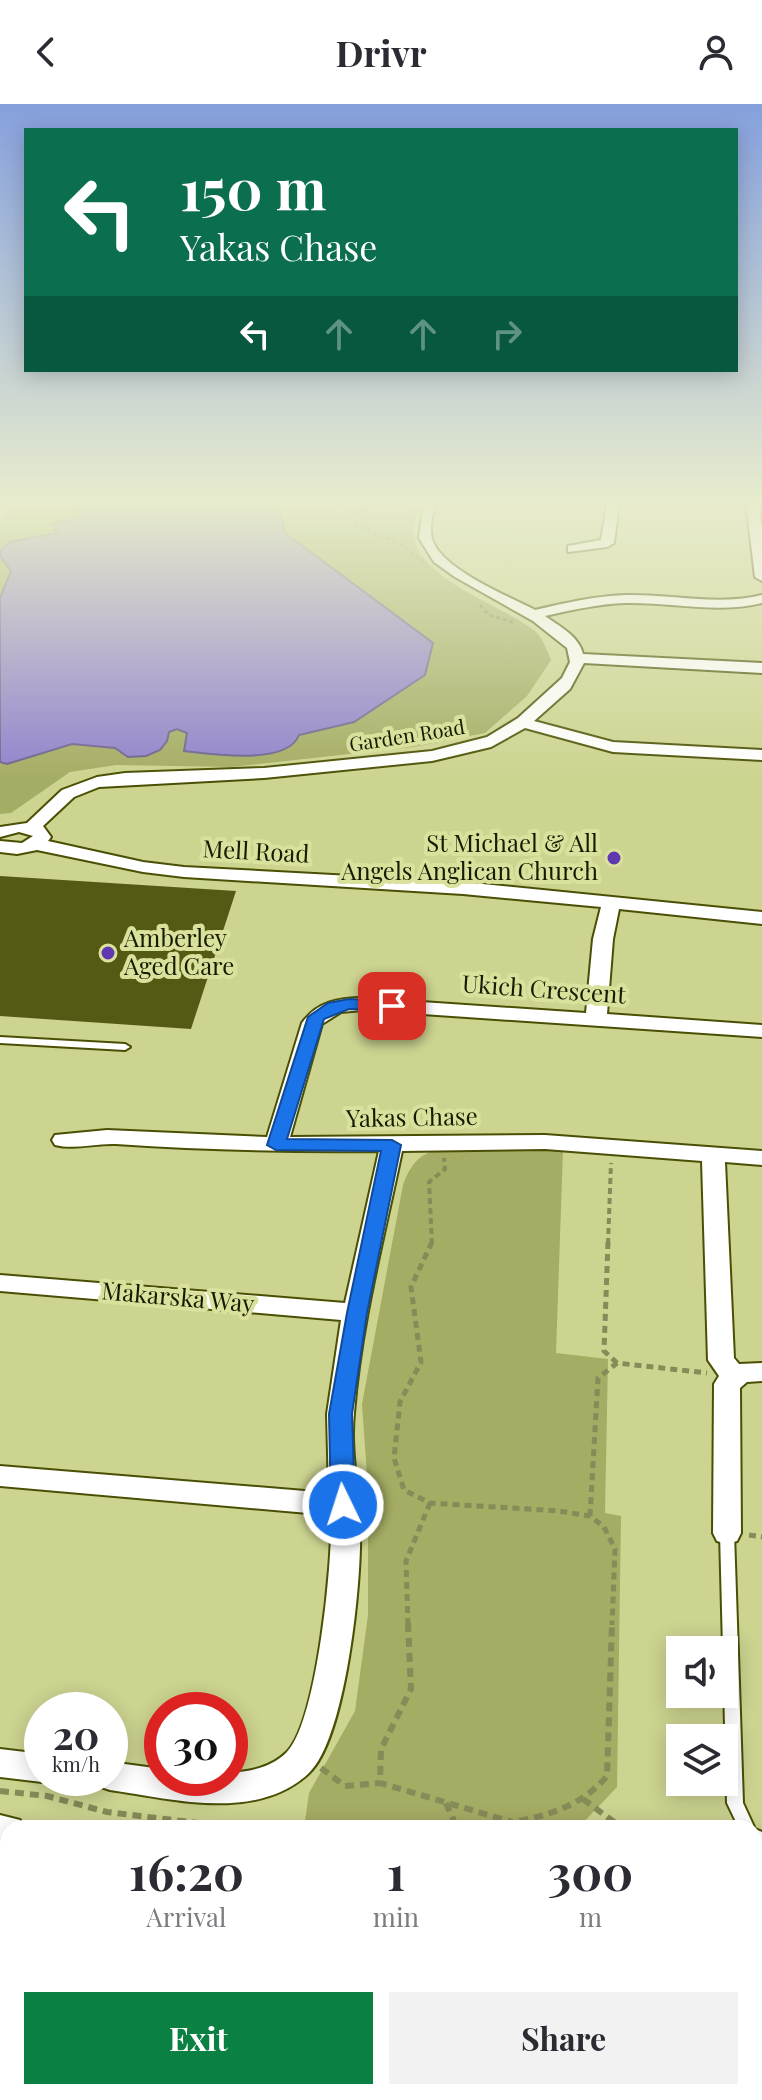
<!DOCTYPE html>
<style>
:root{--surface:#fff;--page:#f2f2f3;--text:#2b2b33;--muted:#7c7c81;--accent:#0b8043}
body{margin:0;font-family:"Playfair Display",serif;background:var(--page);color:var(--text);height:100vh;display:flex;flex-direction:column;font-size:30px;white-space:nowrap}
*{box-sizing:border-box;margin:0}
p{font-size:26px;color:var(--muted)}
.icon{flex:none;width:44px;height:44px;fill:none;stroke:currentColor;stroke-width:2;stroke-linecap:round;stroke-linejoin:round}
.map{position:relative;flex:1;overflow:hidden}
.drawer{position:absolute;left:0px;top:1716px;width:762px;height:280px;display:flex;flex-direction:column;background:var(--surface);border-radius:24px 24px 0 0;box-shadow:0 4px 20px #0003}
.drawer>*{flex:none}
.guide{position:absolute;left:24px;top:24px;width:714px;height:244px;border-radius:0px;box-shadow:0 4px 20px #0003;background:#0b6e4f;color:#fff;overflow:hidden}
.controls{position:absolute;left:666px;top:1532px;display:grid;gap:16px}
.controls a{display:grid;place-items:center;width:72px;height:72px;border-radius:0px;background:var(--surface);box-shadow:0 4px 20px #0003;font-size:40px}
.speed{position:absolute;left:24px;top:1588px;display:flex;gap:16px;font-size:40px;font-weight:700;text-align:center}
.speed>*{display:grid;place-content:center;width:104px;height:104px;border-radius:50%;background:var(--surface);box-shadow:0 4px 20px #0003;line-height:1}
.speed small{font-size:20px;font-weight:400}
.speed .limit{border:12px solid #d22;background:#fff;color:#111}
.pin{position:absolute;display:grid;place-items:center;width:68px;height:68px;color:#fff;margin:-34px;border-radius:16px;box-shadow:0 4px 12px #0006}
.me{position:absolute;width:88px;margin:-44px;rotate:356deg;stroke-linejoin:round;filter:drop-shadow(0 0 6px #0008)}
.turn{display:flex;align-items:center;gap:28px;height:168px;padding:0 24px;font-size:36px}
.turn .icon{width:104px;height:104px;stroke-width:2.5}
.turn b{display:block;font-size:56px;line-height:68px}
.lanes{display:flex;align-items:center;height:76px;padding:0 24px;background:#0003;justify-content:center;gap:40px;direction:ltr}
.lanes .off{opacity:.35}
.eta{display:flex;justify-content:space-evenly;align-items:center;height:136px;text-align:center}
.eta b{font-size:48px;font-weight:700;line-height:56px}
.cta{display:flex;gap:16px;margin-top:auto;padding:16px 24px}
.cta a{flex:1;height:92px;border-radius:0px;background:var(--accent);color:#fff;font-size:32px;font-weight:700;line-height:92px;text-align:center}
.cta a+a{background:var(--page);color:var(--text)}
header{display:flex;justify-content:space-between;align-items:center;height:104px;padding:0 24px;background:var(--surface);font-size:36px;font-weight:700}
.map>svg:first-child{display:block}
.green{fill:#a5ac63}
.water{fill:#9281cd;stroke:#6d6290;stroke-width:2}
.building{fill:#545913}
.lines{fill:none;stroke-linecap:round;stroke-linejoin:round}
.service-casing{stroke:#4a4f03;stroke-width:4}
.minor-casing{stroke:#4a4f03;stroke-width:4}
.path-far3{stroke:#868b58;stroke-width:3;stroke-dasharray:4 3;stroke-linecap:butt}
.path-far2{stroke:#868b58;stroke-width:4;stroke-dasharray:6 4;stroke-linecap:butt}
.path-far1{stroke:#868b58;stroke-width:5;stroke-dasharray:7 5;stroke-linecap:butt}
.path{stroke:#868b58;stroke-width:6;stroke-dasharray:9 6;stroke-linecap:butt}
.service{fill:#fff;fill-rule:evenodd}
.minor{fill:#fff;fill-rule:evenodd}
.route{fill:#1a73e8;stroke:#114b97;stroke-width:2}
.poi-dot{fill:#6038b0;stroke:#dae19c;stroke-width:3}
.labels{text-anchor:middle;stroke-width:8;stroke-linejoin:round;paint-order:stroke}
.far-street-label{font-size:20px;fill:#181a01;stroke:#dae19c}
.poi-label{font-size:24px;fill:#181a01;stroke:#dae19c;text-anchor:end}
.street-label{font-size:24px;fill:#181a01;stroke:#dae19c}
</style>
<header><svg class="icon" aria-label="back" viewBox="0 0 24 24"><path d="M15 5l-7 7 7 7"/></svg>Drivr<svg class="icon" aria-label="person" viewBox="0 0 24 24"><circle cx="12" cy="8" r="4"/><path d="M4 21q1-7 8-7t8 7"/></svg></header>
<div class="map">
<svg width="762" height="1996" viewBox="0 0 762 1996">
<rect width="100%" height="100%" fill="#cdd490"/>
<path class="green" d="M 18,397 L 423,398 C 420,406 413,419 413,427 C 416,477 503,500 536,528 C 543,534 547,547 551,556 L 527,592 L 485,629 L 413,643 L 232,663 L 116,661 L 70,668 L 11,709 L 0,710 L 0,415 Z
M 494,1044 L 563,1046 L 556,1249 L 608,1255 L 605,1409 L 621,1412 L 617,1683 L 578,1724 L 304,1724 L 309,1689 L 355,1607 L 368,1511 L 368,1385 L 362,1300 L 403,1081 C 419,1034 451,1046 494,1044 Z
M 255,1988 L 542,1988 L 543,1996 L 254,1996 Z"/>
<path class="water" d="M 80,397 L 278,397 L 285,429 L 433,539 L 425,571 L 354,618 L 299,631 C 287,662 212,650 184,647 L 187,629 L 177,625 L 169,628 L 167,637 L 160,646 L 146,652 L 128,653 L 115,644 L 72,640 L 7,660 L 0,658 L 0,494 L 11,467 L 0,452 L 0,447 L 10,438 L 57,429 L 52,420 L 82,412 L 76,399 Z"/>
<path class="building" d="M 0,772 L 236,787 L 191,925 L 0,912 Z"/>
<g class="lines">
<defs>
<path id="service" d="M 0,933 L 125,940 L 130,943 L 125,946 L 0,939 Z
M 727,1423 L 732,1425 L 734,1429 L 743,1699 L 755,1725 L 762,1728 L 762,1747 L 754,1743 L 754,1724 L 739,1724 L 727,1699 L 720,1429 L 722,1425 Z
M 754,1978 L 762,1979 L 762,1996 L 753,1996 L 747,1994 L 745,1988 L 754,1988 Z
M 723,1988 L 741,1988 L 742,1996 L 724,1996 Z"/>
<path id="minor" d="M 0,397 L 9,397 L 0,404 Z
M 424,397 L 436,397 C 433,409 429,423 432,435 C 441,465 508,492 535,506 C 565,499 595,492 626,491 C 671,490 718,502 762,491 L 762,499 C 718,510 671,498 625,499 C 598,500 572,506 545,512 C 559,522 579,532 583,550 L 762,559 L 762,569 L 584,559 L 570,585 L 534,617 L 613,638 L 762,646 L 762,656 L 613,648 L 525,624 L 491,643 L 432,657 L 264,674 L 99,683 L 74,693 L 43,722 L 51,733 L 48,737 L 143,758 L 184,763 L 463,778 L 762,808 L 762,820 L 619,805 L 613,835 L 607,910 L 762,921 L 762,933 L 363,906 L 341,908 L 322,920 L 290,1033 L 545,1031 L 762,1047 L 762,1061 L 725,1058 L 734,1254 L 739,1260 L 762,1259 L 762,1277 L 747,1278 L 740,1284 L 741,1429 L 737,1437 L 727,1440 L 717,1437 L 713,1429 L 714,1280 L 719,1272 L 708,1256 L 702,1057 L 545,1045 L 402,1047 C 384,1134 361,1220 354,1309 C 350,1347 359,1385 360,1424 C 362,1476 346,1634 309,1669 C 257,1718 172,1695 110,1686 L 98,1682 L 95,1674 L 110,1674 L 110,1658 L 162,1665 L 162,1674 L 230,1674 L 230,1669 C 251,1667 270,1664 286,1649 C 317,1620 333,1456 331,1411 L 0,1382 L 0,1362 L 329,1389 L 327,1310 L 341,1216 L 0,1187 L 0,1171 L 345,1199 L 379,1047 C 291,1048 204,1046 116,1040 C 96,1039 74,1046 55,1041 L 52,1036 L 55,1031 L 107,1026 L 267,1033 L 302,919 C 317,898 338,894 363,894 L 586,909 L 593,835 L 601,803 L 463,790 L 184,773 L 143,768 L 37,746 L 17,750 L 0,748 L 0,737 L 22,739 L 33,732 L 19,728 L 0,733 L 0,723 L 27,719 L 62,686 L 97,673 L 125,669 L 264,664 L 432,647 L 487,633 L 518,614 L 562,574 L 570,558 L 567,544 L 533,517 L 455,473 L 434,458 L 419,434 Z
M 600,397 L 617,397 L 619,400 L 614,439 L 607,443 L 568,448 L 568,442 L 601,436 L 607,402 Z
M 746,397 L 758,397 L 762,424 L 762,477 L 755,473 Z
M 0,1645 L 42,1650 L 42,1674 L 54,1674 L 42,1678 L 0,1673 Z
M 0,1711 L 20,1716 L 23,1724 L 8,1724 L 8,1742 L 0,1741 Z
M 36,1988 L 74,1988 L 72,1996 L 34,1996 Z"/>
</defs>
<use href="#service" class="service-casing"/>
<use href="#minor" class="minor-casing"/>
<path class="path-far3" d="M 337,397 L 357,421 L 402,441 L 423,458
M 346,412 L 377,402 L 415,399
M 480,501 L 489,511 L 513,518"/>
<path class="path-far2" d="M 432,1140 L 429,1078 L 445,1065 L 444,1054
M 608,1140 L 611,1059"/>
<path class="path-far1" d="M 432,1138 L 411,1183 L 421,1258 L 400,1298 L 394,1354 L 404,1386 L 430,1399 L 559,1407 L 590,1412 L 604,1423 L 615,1445 L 612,1521
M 608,1138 L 604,1247 L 617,1259
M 590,1412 L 598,1274 L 617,1259 L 707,1269
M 749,1431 L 762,1433
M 408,1521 L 406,1457 L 430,1399"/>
<path class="path" d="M 408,1519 L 411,1585 L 381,1645 L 380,1679 L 512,1718
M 321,1664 L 345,1682 L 380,1679
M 0,1687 L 47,1692 L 107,1708 L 239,1724
M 583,1695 L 622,1724
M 446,1699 L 457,1724
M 164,1724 L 189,1719
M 475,1724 C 523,1717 575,1711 607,1672 L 612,1519
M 754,1784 L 762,1785
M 535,1988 L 536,1996"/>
<use href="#service" class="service"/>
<use href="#minor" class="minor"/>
</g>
<linearGradient id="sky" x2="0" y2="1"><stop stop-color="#85a0dd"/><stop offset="0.59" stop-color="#e8eccd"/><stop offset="1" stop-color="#e8eccd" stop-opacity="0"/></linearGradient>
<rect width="762" height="677" fill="url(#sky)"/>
<path class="route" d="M 349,895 L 392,897 L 400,902 L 392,907 L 349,905 L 324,915 L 287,1035 L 392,1036 L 401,1041 L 367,1209 L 352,1310 L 355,1401 L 352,1408 L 343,1410 L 335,1408 L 331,1401 L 329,1310 L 347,1209 L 381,1047 L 276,1046 L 267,1041 L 308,913 L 328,899 Z"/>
<g class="poi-dot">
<circle cx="614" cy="754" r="8"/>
<circle cx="108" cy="849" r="8"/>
</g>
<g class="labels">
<g class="far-street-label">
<text transform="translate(407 632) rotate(-9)" y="7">Garden Road</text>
</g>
<g class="poi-label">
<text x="598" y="748">St Michael &amp; All<tspan x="598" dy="28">Angels Anglican Church</tspan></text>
<text x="124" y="843" text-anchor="start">Amberley<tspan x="124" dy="28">Aged Care</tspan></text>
</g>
<g class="street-label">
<text transform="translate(256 748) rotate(3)" y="8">Mell Road</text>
<text transform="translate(544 886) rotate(4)" y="8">Ukich Crescent</text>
<text transform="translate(412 1014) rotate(-1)" y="8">Yakas Chase</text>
<text transform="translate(178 1194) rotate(5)" y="8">Makarska Way</text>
</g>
</g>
</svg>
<div class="controls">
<a><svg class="icon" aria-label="sound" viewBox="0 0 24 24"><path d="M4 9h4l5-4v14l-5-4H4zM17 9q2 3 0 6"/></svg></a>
<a><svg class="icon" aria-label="layers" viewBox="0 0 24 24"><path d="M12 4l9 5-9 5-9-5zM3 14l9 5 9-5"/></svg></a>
</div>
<div class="speed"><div>20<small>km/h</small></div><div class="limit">30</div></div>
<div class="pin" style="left:392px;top:902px;background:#d93025"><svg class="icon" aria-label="arrive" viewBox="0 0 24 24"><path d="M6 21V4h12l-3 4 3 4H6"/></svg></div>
<svg class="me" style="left:343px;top:1401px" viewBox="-20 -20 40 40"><circle r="17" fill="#1a73e8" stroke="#fff" stroke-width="3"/><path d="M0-11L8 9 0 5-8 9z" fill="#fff"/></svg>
<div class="guide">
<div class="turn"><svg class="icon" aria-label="left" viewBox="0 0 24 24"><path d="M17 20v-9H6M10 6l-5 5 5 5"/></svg><div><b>150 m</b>Yakas Chase</div></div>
<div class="lanes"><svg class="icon" aria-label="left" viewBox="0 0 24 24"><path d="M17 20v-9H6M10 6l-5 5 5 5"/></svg><svg class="icon off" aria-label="ahead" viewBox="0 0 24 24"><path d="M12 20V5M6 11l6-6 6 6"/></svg><svg class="icon off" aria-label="ahead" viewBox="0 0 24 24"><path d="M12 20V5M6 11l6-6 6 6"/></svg><svg class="icon off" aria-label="right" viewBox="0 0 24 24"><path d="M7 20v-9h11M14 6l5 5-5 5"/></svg></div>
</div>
<section class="drawer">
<div class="eta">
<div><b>16:20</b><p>Arrival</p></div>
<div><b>1</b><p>min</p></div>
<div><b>300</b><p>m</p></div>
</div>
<div class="cta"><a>Exit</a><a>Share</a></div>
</section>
</div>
